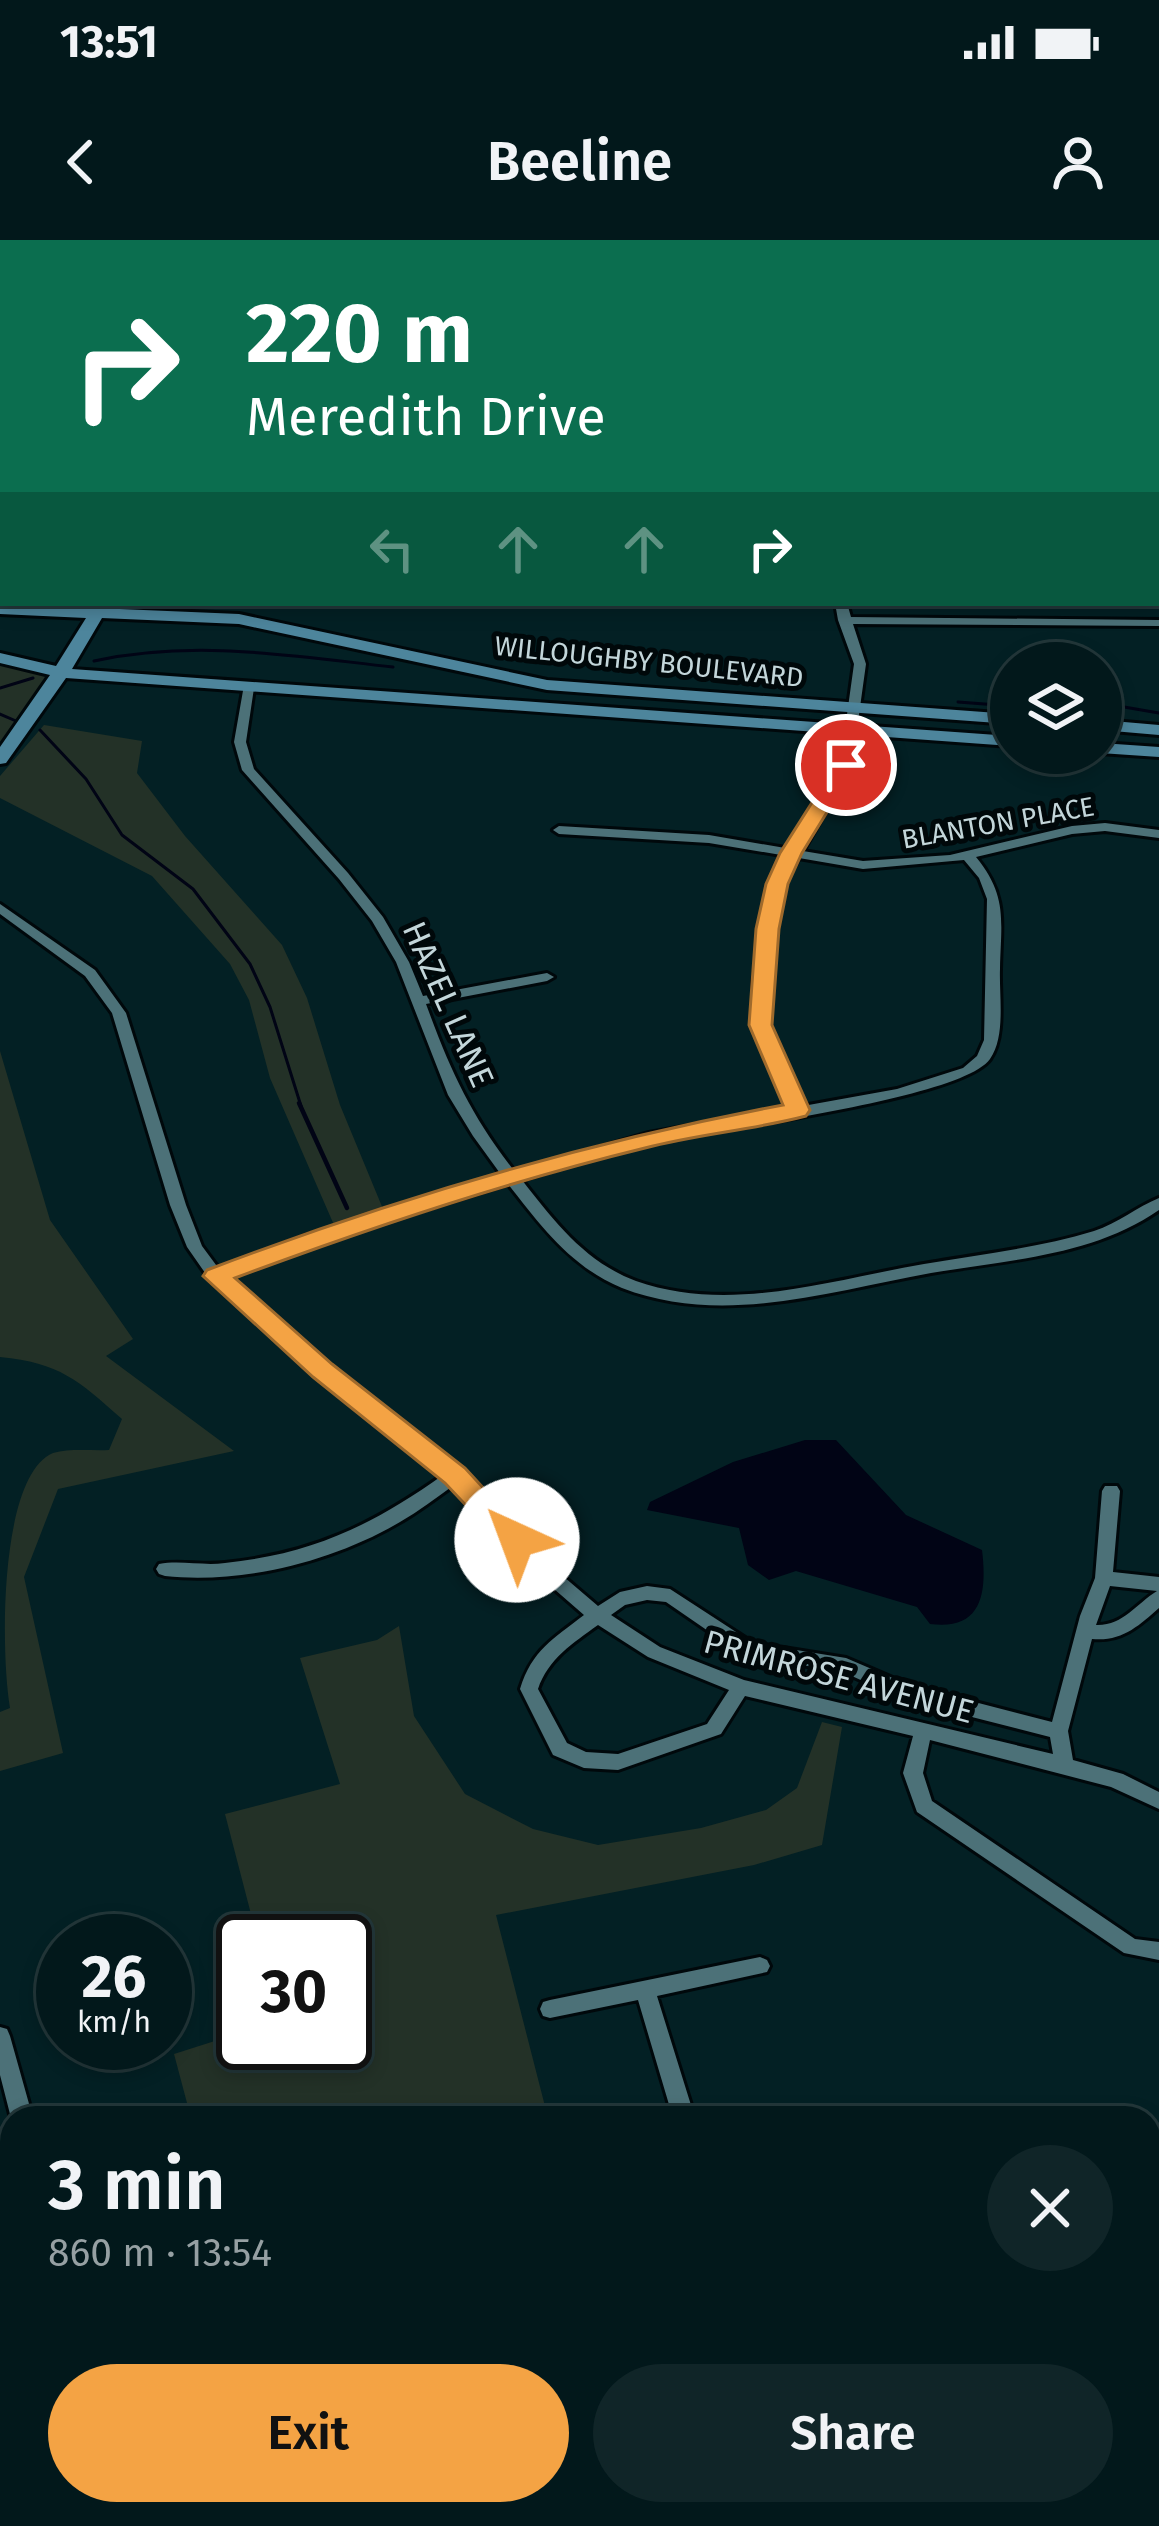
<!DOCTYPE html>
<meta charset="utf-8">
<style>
:root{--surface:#02181b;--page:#102528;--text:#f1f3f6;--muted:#96a0a3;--line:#23373a;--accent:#f4a344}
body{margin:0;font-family:"Fira Sans",sans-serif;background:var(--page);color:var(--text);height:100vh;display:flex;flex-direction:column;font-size:45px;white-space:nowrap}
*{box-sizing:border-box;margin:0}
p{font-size:39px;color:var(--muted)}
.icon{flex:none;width:66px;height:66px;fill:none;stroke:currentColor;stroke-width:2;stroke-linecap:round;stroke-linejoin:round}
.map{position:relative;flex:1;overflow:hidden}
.details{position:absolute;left:0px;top:1866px;width:1161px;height:420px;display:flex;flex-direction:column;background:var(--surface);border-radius:36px 36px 0 0;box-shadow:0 6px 18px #0003,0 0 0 3px var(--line)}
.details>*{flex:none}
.top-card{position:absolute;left:0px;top:0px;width:1161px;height:366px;box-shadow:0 6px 18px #0003,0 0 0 3px var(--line);background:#0b6e4f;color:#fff;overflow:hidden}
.controls{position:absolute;left:990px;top:402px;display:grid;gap:24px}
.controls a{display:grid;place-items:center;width:132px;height:132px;border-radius:50%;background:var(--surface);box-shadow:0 6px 18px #0003,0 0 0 3px var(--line);font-size:60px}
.speed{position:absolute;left:36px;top:1674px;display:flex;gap:24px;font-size:60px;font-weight:700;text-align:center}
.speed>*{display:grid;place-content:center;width:156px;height:156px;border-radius:50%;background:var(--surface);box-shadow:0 6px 18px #0003,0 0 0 3px var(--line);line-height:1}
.speed small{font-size:30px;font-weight:400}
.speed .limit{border:6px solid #111;border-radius:18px;background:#fff;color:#111}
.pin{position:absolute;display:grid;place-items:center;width:102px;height:102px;color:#fff;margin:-51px;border:6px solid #fff;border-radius:50%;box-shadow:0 3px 12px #0007}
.me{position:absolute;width:132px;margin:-66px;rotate:317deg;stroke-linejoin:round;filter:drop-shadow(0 0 9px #0008)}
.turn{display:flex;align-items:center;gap:42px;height:252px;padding:0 48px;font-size:54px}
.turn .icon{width:156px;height:156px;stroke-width:2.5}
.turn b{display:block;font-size:84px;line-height:102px}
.lanes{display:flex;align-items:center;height:114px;padding:0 48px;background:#0003;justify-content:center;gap:60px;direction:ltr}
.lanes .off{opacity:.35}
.round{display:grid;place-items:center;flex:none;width:126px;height:126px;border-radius:63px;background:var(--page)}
.headline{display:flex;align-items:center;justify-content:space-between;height:204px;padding:0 48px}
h1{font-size:72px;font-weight:600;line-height:90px}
.primary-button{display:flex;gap:24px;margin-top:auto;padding:24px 48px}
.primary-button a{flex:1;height:138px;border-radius:72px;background:var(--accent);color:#111;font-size:48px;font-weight:600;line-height:138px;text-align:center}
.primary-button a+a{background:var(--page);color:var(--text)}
.status{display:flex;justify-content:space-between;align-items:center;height:84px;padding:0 60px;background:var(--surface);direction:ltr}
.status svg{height:33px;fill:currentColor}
header{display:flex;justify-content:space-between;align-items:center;height:156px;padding:0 48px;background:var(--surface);font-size:54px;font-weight:600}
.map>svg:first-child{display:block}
.green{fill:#233127}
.water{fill:#010415}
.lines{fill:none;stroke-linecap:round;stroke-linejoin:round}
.stream-far1{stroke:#010415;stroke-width:3}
.stream{stroke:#010415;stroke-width:4.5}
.street-casing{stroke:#00080b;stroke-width:6}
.secondary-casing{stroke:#00080b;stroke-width:6}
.street{fill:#4c7178;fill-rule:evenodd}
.secondary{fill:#4d859c;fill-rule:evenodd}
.route{fill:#f4a344;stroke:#9f6a2c;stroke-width:3}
.labels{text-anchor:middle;stroke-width:10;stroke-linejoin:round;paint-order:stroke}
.far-street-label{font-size:27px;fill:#c3d6da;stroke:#00080a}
.street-label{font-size:33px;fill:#c3d6da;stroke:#00080a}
</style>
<div class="status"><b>13:51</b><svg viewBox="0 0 49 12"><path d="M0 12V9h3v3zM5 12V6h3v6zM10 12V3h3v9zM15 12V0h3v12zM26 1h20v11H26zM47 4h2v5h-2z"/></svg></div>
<header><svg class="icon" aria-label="back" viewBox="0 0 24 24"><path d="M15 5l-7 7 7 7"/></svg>Beeline<svg class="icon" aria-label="person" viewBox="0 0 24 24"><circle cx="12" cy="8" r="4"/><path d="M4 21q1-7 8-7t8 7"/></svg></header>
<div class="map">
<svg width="1159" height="2286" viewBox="0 0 1159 2286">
<rect width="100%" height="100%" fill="#032024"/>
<path class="green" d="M 0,422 L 46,435 L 49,440 L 0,511 Z
M 44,485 L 142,501 L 137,533 L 185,596 L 282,705 L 307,758 L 340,865 L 383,969 L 334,985 L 270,838 L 249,760 L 230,724 L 152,636 L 0,558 L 0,536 Z
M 0,811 L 50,980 L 133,1099 L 106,1116 L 234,1211 L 58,1249 L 24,1337 L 63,1513 L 0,1531 L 0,1472 L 10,1468 C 0,1407 0,1235 53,1213 C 70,1208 92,1211 109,1210 L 122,1179 C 78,1140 60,1123 0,1117 Z
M 399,1386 L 414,1476 L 465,1554 L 533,1589 L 598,1605 L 701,1588 L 766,1570 L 797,1548 L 822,1482 L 842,1487 L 822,1605 L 754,1625 L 496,1675 L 548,1878 L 191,1878 L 174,1814 L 243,1792 L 243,1803 L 345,1803 L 345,1701 L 258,1701 L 225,1574 L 340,1544 L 300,1418 L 377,1400 Z"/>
<path class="water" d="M 805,1200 L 836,1200 L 906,1275 L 982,1310 C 987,1351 983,1391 930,1384 L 917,1367 L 796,1331 L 769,1340 L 748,1325 L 739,1288 L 647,1270 L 650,1262 L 733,1222 Z"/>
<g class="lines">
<path class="stream-far1" d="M 94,421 C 195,399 292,416 393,427
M 0,448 L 33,438
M 958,462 L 1011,466
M 1101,463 L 1159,473
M 0,474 L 16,481
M 40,490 L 86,539 L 122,595 L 193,649 L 250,724 L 270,767 L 301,866"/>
<path class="stream" d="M 299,863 L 347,968"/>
<defs>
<path id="street" d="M 158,0 L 184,0 L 177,3 L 151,3 Z
M 357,0 L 376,0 L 382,3 L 363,3 Z
M 509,0 L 517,0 L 516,3 L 508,3 Z
M 636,0 L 644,0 L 644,3 L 636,3 Z
M 795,0 L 804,0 L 806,3 L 797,3 Z
M 838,0 L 919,0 L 920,2 L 834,3 Z
M 1057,0 L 1067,0 L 1069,3 L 1059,3 Z
M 1158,19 L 1159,19 L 1159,25 L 1158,25 Z
M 3,68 L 3,75 L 0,76 L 0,69 Z
M 1158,71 L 1159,71 L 1159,78 L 1158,78 Z
M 1158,155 L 1159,155 L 1159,161 L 1158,161 Z
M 3,169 L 3,175 L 0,176 L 0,170 Z
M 3,257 L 3,263 L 0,264 L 0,258 Z
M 1159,270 L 1159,277 L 1158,277 L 1158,270 Z
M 835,363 L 847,363 L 851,377 L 1159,380 L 1159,386 L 853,384 L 866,424 L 852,525 L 803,611 L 863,621 L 950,615 L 1072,586 L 1105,583 L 1159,590 L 1159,598 L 1105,591 L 1072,594 L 976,617 C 1008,656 1001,681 1000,729 C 999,756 1006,796 990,819 C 962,859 713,890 654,902 C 609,911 565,927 522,940 C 554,981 585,1022 636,1041 C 730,1074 831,1040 924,1024 C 981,1014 1039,1008 1094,991 C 1118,983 1137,967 1159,958 L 1159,970 C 1093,1016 1008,1020 931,1033 C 830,1051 723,1087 622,1048 C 571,1027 541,986 508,944 L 317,1003 L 228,1037 L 328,1126 L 461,1230 L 550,1325 L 598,1366 L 620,1352 L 647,1346 L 670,1349 L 753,1403 L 846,1418 L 909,1445 L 1052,1482 L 1080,1376 L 1095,1338 L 1102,1251 L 1105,1246 L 1117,1246 L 1120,1251 L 1113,1332 L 1159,1337 L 1159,1368 C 1139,1386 1121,1402 1092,1399 L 1068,1491 L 1073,1520 L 1123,1534 L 1159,1552 L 1159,1569 L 1111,1547 L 930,1500 L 923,1533 L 932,1561 L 1135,1699 L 1159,1702 L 1159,1720 L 1124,1713 L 917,1572 L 903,1533 L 913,1496 L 745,1456 L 721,1494 L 618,1530 L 584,1528 L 553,1515 L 520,1449 C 532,1410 553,1399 584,1375 L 538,1335 L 454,1245 C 436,1258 419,1271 400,1282 C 332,1322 243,1344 165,1336 L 159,1334 L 156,1329 L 159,1324 C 180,1320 203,1326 225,1323 C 312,1314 373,1285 443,1235 L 316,1134 L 210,1040 L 187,1007 L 170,965 L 112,773 L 85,736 L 0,674 L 0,664 L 95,730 L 126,773 L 186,965 L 202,1006 L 219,1029 L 307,995 L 502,936 L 473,896 L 448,855 L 396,722 L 372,681 L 339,639 L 242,530 L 234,502 L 244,445 L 254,448 L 246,502 L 254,529 L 348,633 L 383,677 L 409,722 L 423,756 L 547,733 L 554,737 L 547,741 L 426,764 C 451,832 470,874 515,932 L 649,893 L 790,868 L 754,785 L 753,742 L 770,644 L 787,616 L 709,603 L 559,594 L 553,590 L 559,586 L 709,595 L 791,609 L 840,525 L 854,424 L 838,380 ZM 799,618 L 863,629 L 964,620 L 979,638 L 987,659 L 984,800 L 977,816 L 963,828 L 897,849 L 803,866 L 768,785 L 767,742 L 784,644 ZM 1110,1346 L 1157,1351 C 1136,1364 1123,1386 1096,1385 ZM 647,1360 L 666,1362 L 743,1415 L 843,1432 L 905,1460 L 1050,1497 L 1053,1514 L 744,1440 L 660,1407 L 611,1375 L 625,1365 ZM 598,1385 L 648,1417 L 729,1450 L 707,1484 L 618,1514 L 586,1512 L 567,1503 L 538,1449 C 548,1419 573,1403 598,1385 Z
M 760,1717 L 767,1720 L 770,1726 L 767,1732 L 657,1756 L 695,1878 L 673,1878 L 638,1760 L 550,1778 L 543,1776 L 540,1769 L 543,1762 L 550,1760 Z
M 0,1787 L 7,1789 L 10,1796 L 33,1878 L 11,1878 L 0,1835 Z
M 132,2274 L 156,2274 L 161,2286 L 137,2286 Z
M 221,2274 L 257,2274 C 250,2286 228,2286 211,2286 L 214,2277 Z
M 351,2274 L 389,2274 L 396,2277 L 399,2286 L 362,2286 L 355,2282 Z
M 483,2274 L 511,2274 L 504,2286 L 476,2286 Z
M 784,2274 L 811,2274 L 805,2286 L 778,2286 Z
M 944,2274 L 976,2274 L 984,2286 L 952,2286 Z"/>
<path id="secondary" d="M 0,364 L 239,374 L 547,440 L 1011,474 L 1011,484 L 547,450 L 239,384 L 102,378 L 72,429 L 1011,496 L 1011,506 L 66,438 L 6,523 L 0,524 L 0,507 L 50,435 L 0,423 L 0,413 L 56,426 L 86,378 L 0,374 Z
M 1101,480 L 1159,485 L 1159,495 L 1101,490 Z
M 1101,503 L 1159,507 L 1159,517 L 1100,513 Z
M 1159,2075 L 1159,2117 L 1149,2122 L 1149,2079 Z
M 1013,2274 L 1051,2274 L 1046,2286 L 1008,2286 Z"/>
</defs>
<use href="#street" class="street-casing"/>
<use href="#secondary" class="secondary-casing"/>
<use href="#street" class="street"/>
<use href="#secondary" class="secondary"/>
</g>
<path class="route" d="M 846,519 L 856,525 L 802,613 L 788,644 L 779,689 L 772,785 L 810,870 L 806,876 C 753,890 698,894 645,908 C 506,942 369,988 235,1038 L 332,1124 L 465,1228 L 531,1300 L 527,1308 L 506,1308 L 445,1243 L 313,1137 L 203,1036 L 207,1030 C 394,959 586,902 783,865 L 749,785 L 756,689 L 766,644 L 780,613 L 839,520 Z"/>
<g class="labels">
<g class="far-street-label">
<text transform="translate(649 422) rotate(6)" y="9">WILLOUGHBY BOULEVARD</text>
<text transform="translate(998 583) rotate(-10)" y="9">BLANTON PLACE</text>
</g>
<g class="street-label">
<text transform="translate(449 764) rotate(66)" y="12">HAZEL LANE</text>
<text transform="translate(839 1436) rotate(15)" y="12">PRIMROSE AVENUE</text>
</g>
</g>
</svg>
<div class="controls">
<a><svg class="icon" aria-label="layers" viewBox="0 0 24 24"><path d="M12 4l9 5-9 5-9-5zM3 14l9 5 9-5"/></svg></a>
</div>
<div class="speed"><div>26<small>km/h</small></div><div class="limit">30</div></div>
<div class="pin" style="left:846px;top:525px;background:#d93025"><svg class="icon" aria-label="arrive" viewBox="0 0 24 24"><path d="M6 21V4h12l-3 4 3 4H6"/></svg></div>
<svg class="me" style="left:517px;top:1300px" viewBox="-20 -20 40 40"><circle r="19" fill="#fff"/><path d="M0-13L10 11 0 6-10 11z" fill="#f4a344"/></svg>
<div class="top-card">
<div class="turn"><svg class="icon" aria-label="right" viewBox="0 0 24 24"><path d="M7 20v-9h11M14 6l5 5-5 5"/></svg><div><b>220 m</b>Meredith Drive</div></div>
<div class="lanes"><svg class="icon off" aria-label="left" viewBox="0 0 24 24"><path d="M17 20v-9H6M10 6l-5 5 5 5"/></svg><svg class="icon off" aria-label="ahead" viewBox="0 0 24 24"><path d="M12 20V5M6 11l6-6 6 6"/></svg><svg class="icon off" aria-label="ahead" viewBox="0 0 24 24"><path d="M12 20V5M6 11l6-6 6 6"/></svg><svg class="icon" aria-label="right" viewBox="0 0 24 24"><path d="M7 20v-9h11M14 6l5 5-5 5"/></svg></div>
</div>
<section class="details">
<div class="headline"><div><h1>3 min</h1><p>860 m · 13:54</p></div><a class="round"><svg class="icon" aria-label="close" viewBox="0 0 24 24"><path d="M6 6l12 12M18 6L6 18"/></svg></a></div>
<div class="primary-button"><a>Exit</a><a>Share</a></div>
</section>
</div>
